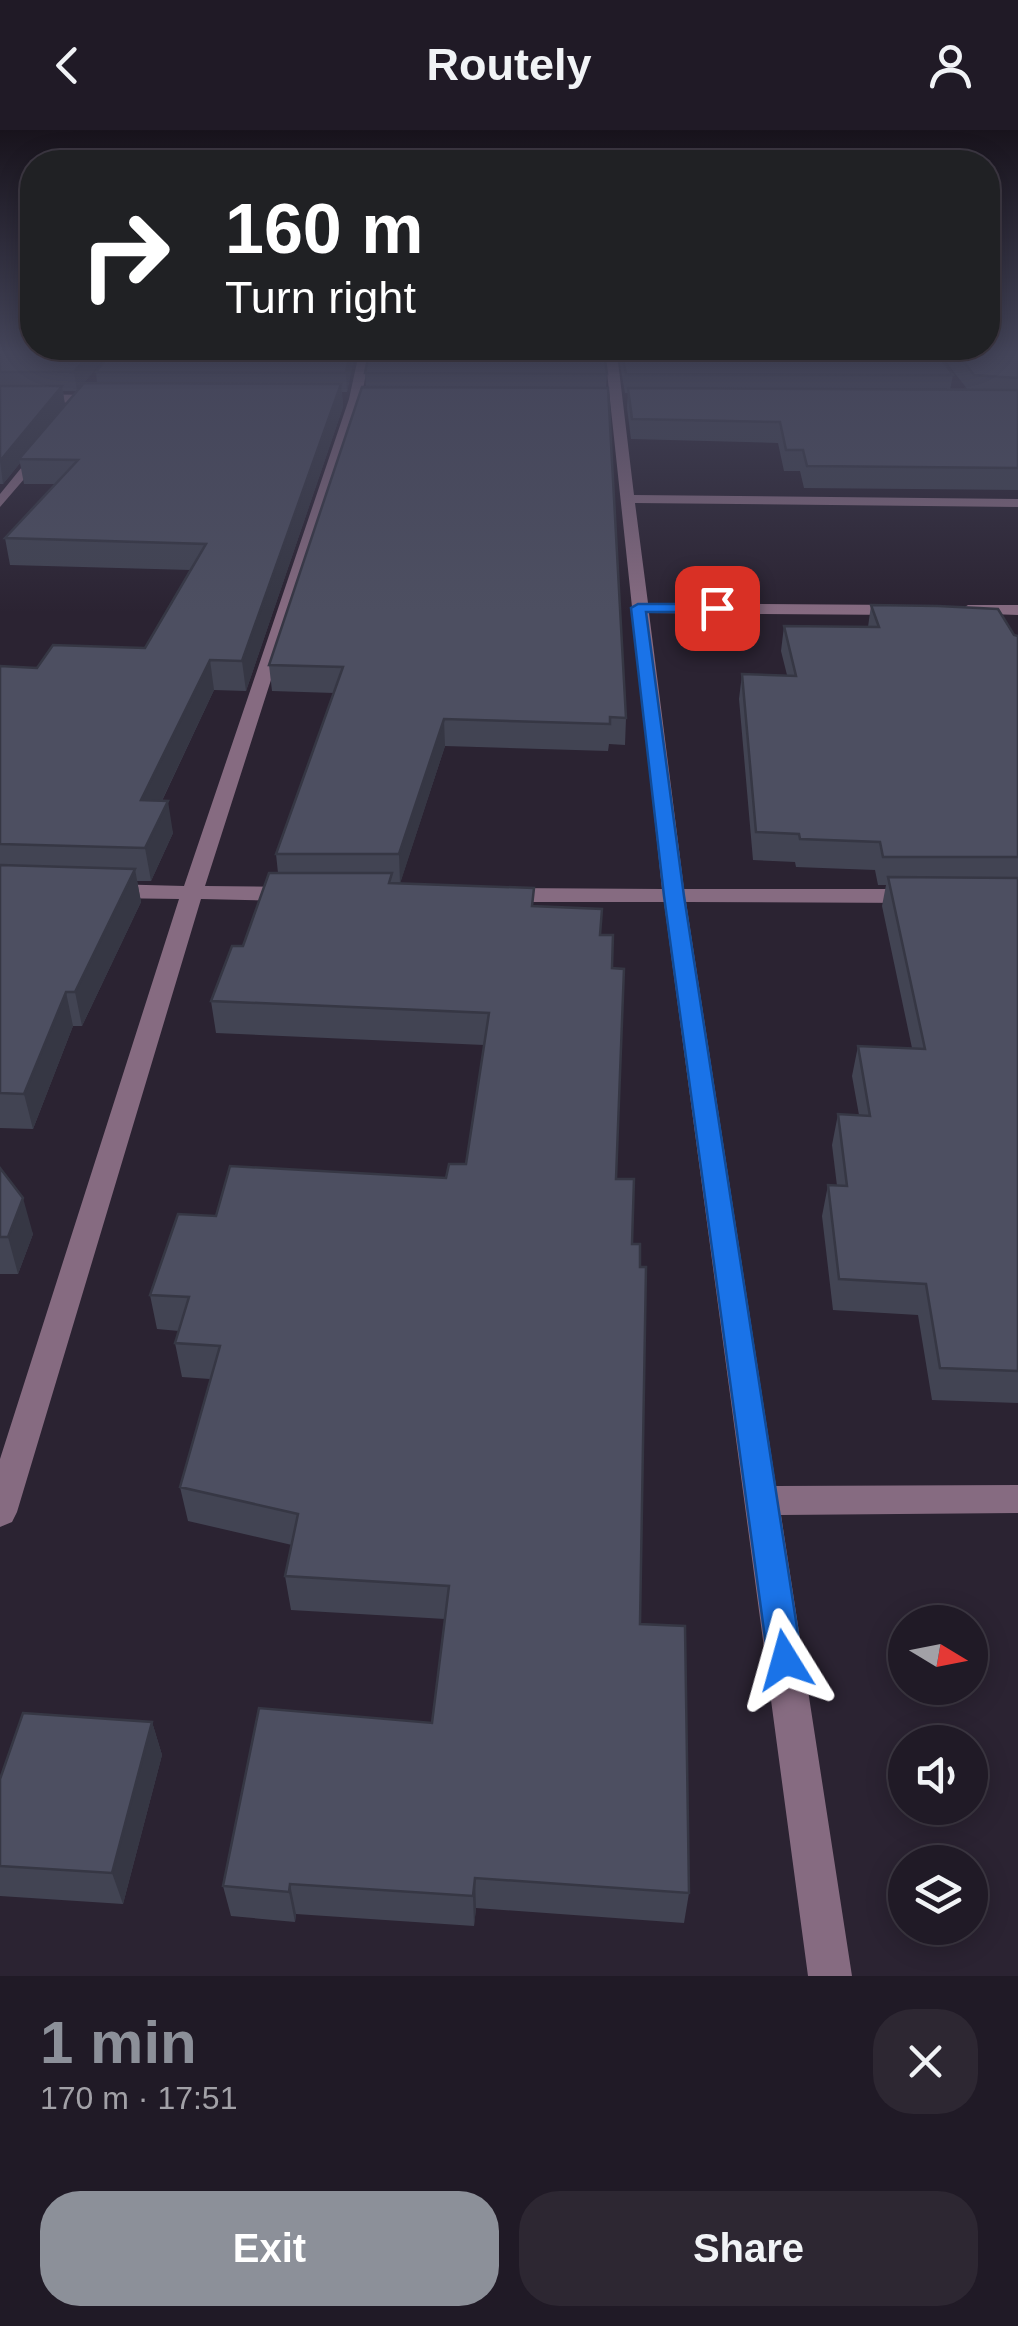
<!DOCTYPE html>
<meta charset="utf-8">
<style>
:root{--surface:#201a26;--page:#2d2732;--text:#f1f3f6;--muted:#a2a1a7;--line:#3d3843;--accent:#8c9099}
body{margin:0;font-family:Helvetica,sans-serif;background:var(--page);color:var(--text);height:100vh;display:flex;flex-direction:column;font-size:38px;white-space:nowrap}
*{box-sizing:border-box;margin:0}
p{font-size:32px;color:var(--muted)}
.icon{flex:none;width:55px;height:55px;fill:none;stroke:currentColor;stroke-width:2;stroke-linecap:round;stroke-linejoin:round}
.map{position:relative;height:1846px;overflow:hidden}
.panel{display:flex;flex-direction:column;background:var(--surface);flex:1}
.panel>*{flex:none}
.hud{position:absolute;left:20px;top:20px;width:980px;height:210px;border-radius:40px;box-shadow:0 5px 25px #0003,0 0 0 2px var(--line);background:#202124;color:#fff;overflow:hidden}
.needle{width:65px;rotate:100deg}
.fabs{position:absolute;left:888px;top:1475px;display:grid;gap:20px}
.fabs a{display:grid;place-items:center;width:100px;height:100px;border-radius:50%;background:var(--surface);box-shadow:0 5px 25px #0003,0 0 0 2px var(--line);font-size:50px}
.pin{position:absolute;display:grid;place-items:center;width:85px;height:85px;color:#fff;margin:-42px;border-radius:20px;box-shadow:0 5px 15px #0006}
.me{position:absolute;width:110px;margin:-55px;rotate:352deg;stroke-linejoin:round;filter:drop-shadow(0 0 8px #0008)}
.turn{display:flex;align-items:center;gap:35px;height:210px;padding:0 40px;font-size:45px}
.turn .icon{width:130px;height:130px;stroke-width:2.5}
.turn b{display:block;font-size:70px;line-height:85px}
.round{display:grid;place-items:center;flex:none;width:105px;height:105px;border-radius:40px;background:var(--page)}
.summary{display:flex;align-items:center;justify-content:space-between;height:170px;padding:0 40px}
h1{font-size:60px;font-weight:700;line-height:75px;color:var(--accent)}
.primary-button{display:flex;gap:20px;margin-top:auto;padding:20px 40px}
.primary-button a{flex:1;height:115px;border-radius:40px;background:var(--accent);color:#fff;font-size:40px;font-weight:700;line-height:115px;text-align:center}
.primary-button a+a{background:var(--page);color:var(--text)}
header{display:flex;justify-content:space-between;align-items:center;height:130px;padding:0 40px;background:var(--surface);font-size:45px;font-weight:700}
.map>svg:first-child{display:block}
.lines{fill:none;stroke-linecap:round;stroke-linejoin:round}
.minor{fill:#866b81;fill-rule:evenodd}
.wall{fill:#424453;fill-rule:evenodd}
.shaded-wall{fill:#363744}
.building{fill:#4d4f61;stroke:#363744;stroke-width:2.5}
.route{fill:#1a73e8;stroke:#114b97;stroke-width:2.5}
</style>
<header><svg class="icon" aria-label="back" viewBox="0 0 24 24"><path d="M15 5l-7 7 7 7"/></svg>Routely<svg class="icon" aria-label="person" viewBox="0 0 24 24"><circle cx="12" cy="8" r="4"/><path d="M4 21q1-7 8-7t8 7"/></svg></header>
<div class="map">
<svg width="1018" height="1846" viewBox="0 0 1018 1846">
<rect width="100%" height="100%" fill="#2b2332"/>
<g class="lines">
<path class="minor" d="M 359,223 L 370,223 L 361,269 L 205,756 L 293,757 L 304,764 L 293,771 L 201,769 L 17,1382 L 12,1392 L 0,1397 L 0,1329 L 179,769 L 108,768 L 97,761 L 108,754 L 184,756 L 349,269 Z
M 605,223 L 617,223 L 634,365 L 1018,369 L 1018,377 L 635,373 L 648,473 L 903,475 L 911,480 L 903,485 L 649,483 L 684,759 L 918,759 L 929,766 L 918,773 L 686,772 L 776,1356 L 1018,1355 L 1018,1383 L 781,1385 L 852,1846 L 808,1846 L 664,772 L 503,772 L 492,765 L 503,758 L 662,759 Z
M 0,264 L 105,265 L 111,269 L 105,273 L 0,272 Z
M 39,316 L 50,319 L 0,377 L 0,364 Z
M 968,475 L 1018,475 L 1018,485 L 962,483 L 960,480 Z"/>
</g>
<path class="wall" d="M 0,223 L 109,223 L 77,261 L 97,253 L 96,242 L 355,223 L 347,262 L 342,262 L 343,277 L 246,561 L 214,560 L 162,671 L 173,703 L 151,751 L 137,751 L 141,772 L 82,896 L 73,896 L 33,999 L 0,998 L 0,536 L 37,538 L 145,518 L 190,440 L 10,435 L 5,408 L 55,354 L 24,354 L 20,333 L 3,354 L 0,354 ZM 63,261 L 77,261 L 65,275 Z
M 618,223 L 937,223 L 953,245 L 950,260 L 968,260 L 939,223 L 1018,223 L 1018,360 L 804,358 L 800,341 L 784,341 L 778,313 L 631,309 L 627,278 L 628,263 L 625,263 Z
M 365,243 L 607,244 L 606,258 L 626,588 L 625,615 L 609,614 L 608,621 L 445,616 L 400,753 L 534,777 L 601,805 L 612,838 L 616,1049 L 632,1114 L 640,1494 L 689,1763 L 684,1793 L 476,1778 L 474,1796 L 296,1784 L 295,1792 L 231,1786 L 223,1756 L 432,1593 L 445,1489 L 291,1480 L 285,1446 L 292,1415 L 188,1391 L 180,1357 L 210,1249 L 182,1247 L 175,1213 L 179,1201 L 157,1199 L 150,1165 L 216,1086 L 446,1048 L 466,1034 L 484,915 L 216,903 L 211,871 L 243,816 L 278,743 L 276,724 L 334,563 L 272,561 L 269,535 L 366,257 Z
M 871,475 L 1018,506 L 1018,1273 L 932,1270 L 918,1185 L 833,1180 L 822,1086 L 828,1055 L 837,1056 L 832,1015 L 838,984 L 859,985 L 852,946 L 858,916 L 912,918 L 882,776 L 886,755 L 878,755 L 875,740 L 796,737 L 795,732 L 753,730 L 739,569 L 742,544 L 787,545 L 781,521 L 784,496 L 868,497 Z
M 0,1038 L 33,1104 L 18,1144 L 0,1144 Z
M 152,1592 L 162,1625 L 123,1774 L 0,1766 L 0,1649 Z"/>
<path class="shaded-wall" d="M 90,223 L 109,223 L 77,261 L 74,242 Z
M 350,223 L 355,223 L 347,262 L 346,243 Z
M 341,254 L 343,277 L 246,561 L 242,531 Z
M 62,256 L 65,276 L 19,329 L 20,333 L 3,354 L 0,331 Z
M 210,530 L 214,560 L 147,702 L 141,670 Z
M 444,589 L 445,616 L 400,754 L 399,724 Z
M 168,671 L 173,703 L 151,751 L 145,718 Z
M 135,739 L 141,772 L 82,896 L 75,862 Z
M 66,862 L 73,896 L 33,999 L 24,964 Z
M 23,1068 L 33,1104 L 18,1144 L 8,1107 Z
M 152,1592 L 162,1625 L 123,1774 L 112,1743 Z
M 475,1748 L 476,1778 L 474,1796 L 473,1766 Z
M 290,1754 L 296,1784 L 295,1792 L 289,1762 Z"/>
<path class="building" d="M 0,223 L 90,223 L 74,242 L 0,242 Z
M 110,223 L 350,223 L 346,243 L 96,242 Z
M 369,223 L 604,223 L 607,244 L 365,243 Z
M 622,223 L 937,223 L 953,245 L 626,244 Z
M 957,223 L 1018,223 L 1018,248 L 974,245 Z
M 84,253 L 341,254 L 242,531 L 210,530 L 141,670 L 168,671 L 145,718 L 0,714 L 0,536 L 37,538 L 53,515 L 145,518 L 206,414 L 5,408 L 78,330 L 19,329 Z
M 0,256 L 62,256 L 0,331 Z
M 362,257 L 608,258 L 626,588 L 610,587 L 610,594 L 444,589 L 399,724 L 276,724 L 343,537 L 269,535 Z
M 628,258 L 1018,260 L 1018,338 L 807,336 L 803,320 L 786,320 L 780,292 L 632,289 Z
M 871,475 L 938,476 L 998,479 L 1014,505 L 1018,506 L 1018,727 L 883,727 L 880,712 L 800,709 L 799,704 L 756,702 L 742,544 L 796,546 L 784,496 L 879,497 Z
M 0,735 L 135,739 L 75,862 L 66,862 L 24,964 L 0,963 Z
M 269,743 L 392,743 L 389,753 L 534,758 L 532,776 L 602,779 L 600,805 L 613,805 L 612,838 L 624,839 L 616,1049 L 634,1049 L 632,1114 L 640,1114 L 640,1137 L 646,1137 L 640,1494 L 685,1496 L 689,1763 L 475,1748 L 473,1766 L 290,1754 L 289,1762 L 223,1756 L 259,1578 L 432,1593 L 449,1456 L 285,1446 L 298,1384 L 180,1357 L 220,1216 L 175,1213 L 189,1167 L 150,1165 L 178,1084 L 216,1086 L 230,1036 L 446,1048 L 449,1034 L 466,1034 L 489,883 L 211,871 L 232,816 L 243,816 Z
M 888,747 L 1018,748 L 1018,1241 L 940,1238 L 926,1154 L 839,1149 L 828,1055 L 847,1056 L 838,984 L 870,986 L 858,916 L 925,919 Z
M 0,1038 L 23,1068 L 8,1107 L 0,1107 Z
M 23,1583 L 152,1592 L 112,1743 L 0,1736 L 0,1649 Z"/>
<linearGradient id="sky" x2="0" y2="1"><stop stop-color="#18131c"/><stop offset="0.46" stop-color="#44455a"/><stop offset="1" stop-color="#44455a" stop-opacity="0"/></linearGradient>
<rect width="1018" height="482" fill="url(#sky)"/>
<path class="route" d="M 717,474 L 724,478 L 722,482 L 646,482 L 684,766 L 802,1530 L 797,1541 L 785,1545 L 773,1541 L 768,1530 L 664,766 L 631,478 L 638,474 Z"/>
</svg>
<div class="fabs">
<a><svg class="needle" viewBox="-14 -14 28 28"><path d="M0-13l5 13h-10z" fill="#e53935"/><path d="M0 13l5-13h-10z" fill="#a2a1a7"/></svg></a>
<a><svg class="icon" aria-label="sound" viewBox="0 0 24 24"><path d="M4 9h4l5-4v14l-5-4H4zM17 9q2 3 0 6"/></svg></a>
<a><svg class="icon" aria-label="layers" viewBox="0 0 24 24"><path d="M12 4l9 5-9 5-9-5zM3 14l9 5 9-5"/></svg></a>
</div>
<div class="pin" style="left:717px;top:478px;background:#d93025"><svg class="icon" aria-label="arrive" viewBox="0 0 24 24"><path d="M6 21V4h12l-3 4 3 4H6"/></svg></div>
<svg class="me" style="left:785px;top:1530px" viewBox="-20 -20 40 40"><path d="M0-17L14 15 0 8-14 15z" fill="#1a73e8" stroke="#fff" stroke-width="4"/></svg>
<div class="hud">
<div class="turn"><svg class="icon" aria-label="right" viewBox="0 0 24 24"><path d="M7 20v-9h11M14 6l5 5-5 5"/></svg><div><b>160 m</b>Turn right</div></div>
</div>
</div>
<section class="panel">
<div class="summary"><div><h1>1 min</h1><p>170 m · 17:51</p></div><a class="round"><svg class="icon" aria-label="close" viewBox="0 0 24 24"><path d="M6 6l12 12M18 6L6 18"/></svg></a></div>
<div class="primary-button"><a>Exit</a><a>Share</a></div>
</section>
